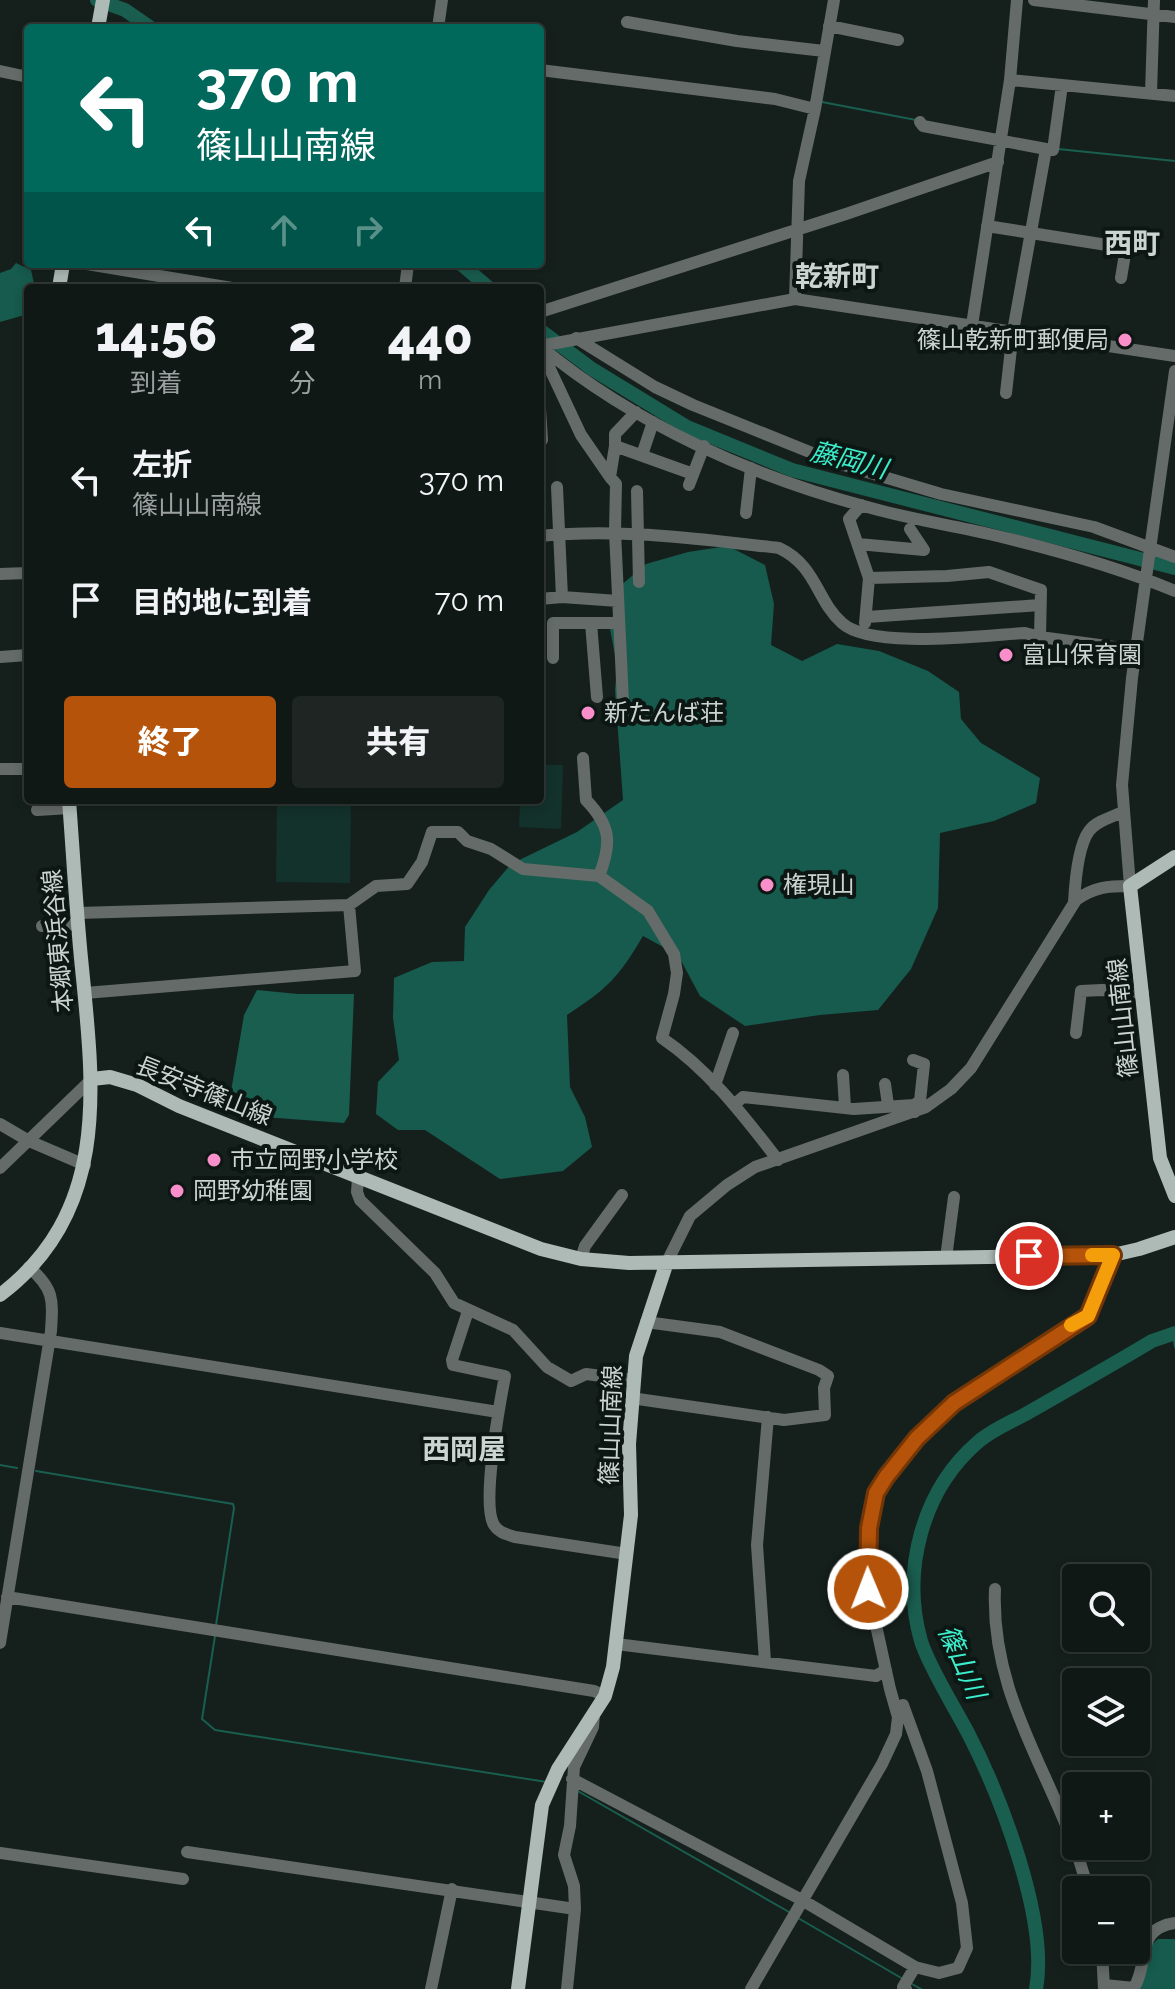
<!DOCTYPE html>
<html lang="ja">
<meta charset="utf-8">
<style>
:root{--surface:#101816;--page:#1e2523;--text:#f1f3f6;--muted:#9ca0a1;--line:#303735;--accent:#b45309}
body{margin:0;font-family:Raleway,"Noto Sans JP",sans-serif;background:var(--page);color:var(--text);height:100vh;display:flex;flex-direction:column;font-size:30px;white-space:nowrap}
*{box-sizing:border-box;margin:0}
p{font-size:26px;color:var(--muted)}
.icon{flex:none;width:44px;height:44px;fill:none;stroke:currentColor;stroke-width:2;stroke-linecap:round;stroke-linejoin:round}
.map{position:relative;flex:1;overflow:hidden}
.drawer{position:absolute;left:24px;top:284px;width:520px;height:520px;display:flex;flex-direction:column;background:var(--surface);border-radius:8px;box-shadow:0 4px 12px #0003,0 0 0 2px var(--line)}
.drawer>*{flex:none}
.guide{position:absolute;left:24px;top:24px;width:520px;height:244px;border-radius:8px;box-shadow:0 4px 12px #0003,0 0 0 2px var(--line);background:#00695c;color:#fff;overflow:hidden}
.fabs{position:absolute;left:1062px;top:1564px;display:grid;gap:16px}
.fabs a{display:grid;place-items:center;width:88px;height:88px;border-radius:8px;background:var(--surface);box-shadow:0 4px 12px #0003,0 0 0 2px var(--line);font-size:40px}
.pin{position:absolute;display:grid;place-items:center;width:68px;height:68px;color:#fff;margin:-34px;border:4px solid #fff;border-radius:50%;box-shadow:0 2px 8px #0007}
.me{position:absolute;width:88px;margin:-44px;rotate:359deg;stroke-linejoin:round;filter:drop-shadow(0 0 6px #0008)}
.turn{display:flex;align-items:center;gap:28px;height:168px;padding:0 40px;font-size:36px}
.turn .icon{width:104px;height:104px;stroke-width:2.5}
.turn b{display:block;font-size:56px;line-height:68px}
.lanes{display:flex;align-items:center;height:76px;padding:0 40px;background:#0003;justify-content:center;gap:40px;direction:ltr}
.lanes .off{opacity:.35}
.eta{display:flex;justify-content:space-evenly;align-items:center;height:136px;text-align:center}
.eta b{font-size:48px;font-weight:800;line-height:56px}
.button{display:flex;gap:16px;margin-top:auto;padding:16px 40px}
.button a{flex:1;height:92px;border-radius:8px;background:var(--accent);color:#fff;font-size:32px;font-weight:800;line-height:92px;text-align:center}
.button a+a{background:var(--page);color:var(--text)}
ul{padding:0;list-style:none}
li{display:flex;align-items:center;gap:24px;height:120px;padding:0 40px}
li div{flex:1}
li b{display:block;font-size:30px}
li em{font-style:normal}
.map>svg:first-child{display:block}
.green{fill:#13322b}
.forest{fill:#165b4d}
.water{fill:#195e4f}
.lines{fill:none;stroke-linecap:round;stroke-linejoin:round}
.stream{stroke:#195e4f;stroke-width:2}
.river{stroke:#195e4f;stroke-width:14}
.minor{stroke:#656b69;stroke-width:12}
.major{stroke:#adbab6;stroke-width:14}
.route-casing{stroke:#753606;stroke-width:20}
.route{stroke:#b45309;stroke-width:14}
.slow{stroke:#f59e0b;stroke-width:14}
.poi-dot{fill:#f98fca;stroke:#0c1714;stroke-width:3}
.labels{text-anchor:middle;stroke-width:8;stroke-linejoin:round;paint-order:stroke}
.poi-label{font-size:24px;fill:#ccd4d2;stroke:#0c1714;text-anchor:start}
.street-label{font-size:24px;fill:#ccd4d2;stroke:#0c1714}
.water-label{font-size:26px;font-style:italic;fill:#3cefcc;stroke:#0c1714}
.quarter-label{font-size:28px;font-weight:bold;fill:#ccd4d2;stroke:#0c1714}
</style>
<div class="map">
<svg width="1175" height="1989" viewBox="0 0 1175 1989">
<rect width="100%" height="100%" fill="#15201d"/>
<path class="green" d="M 540,765 L 563,765 L 561,829 L 519,827 L 520,800 L 540,800 Z
M 277,800 L 351,800 L 350,883 L 276,882 Z"/>
<path class="forest" d="M 16,263 L 31,270 L 35,288 L 28,288 L 28,314 L 0,322 L 0,273 L 11,269 Z
M 728,546 L 765,565 L 774,604 L 771,645 L 802,661 L 837,644 L 879,651 L 928,671 L 959,692 L 961,719 L 981,743 L 1040,778 L 1036,803 L 994,821 L 940,833 L 938,908 L 911,969 L 878,1010 L 820,1015 L 745,1026 L 700,996 L 678,955 L 643,936 C 619,977 607,989 567,1015 L 570,1087 L 585,1117 L 592,1147 L 563,1171 L 500,1179 L 425,1130 L 398,1130 L 376,1114 L 378,1082 L 399,1060 L 393,1018 L 394,978 L 432,962 L 464,961 L 465,927 L 489,890 L 511,864 L 577,832 L 623,800 L 615,690 L 617,666 L 610,629 L 619,587 L 646,564 L 688,552 Z
M 1158,1939 L 1175,1939 L 1175,1989 L 1141,1989 C 1141,1971 1143,1951 1158,1939 Z"/>
<path class="water" d="M 257,990 L 298,994 L 354,994 L 349,1115 L 344,1123 L 264,1117 L 229,1103 L 244,1015 Z"/>
<g class="lines">
<path class="stream" d="M 822,102 L 916,120
M 1058,149 L 1175,161
M 1173,1333 L 1175,1347
M 0,1465 L 17,1468
M 36,1471 L 233,1504 L 234,1508 L 216,1625
M 215,1636 L 202,1719 L 215,1730 L 547,1782
M 576,1790 L 789,1912
M 798,1918 L 903,1979
M 912,1984 L 921,1989"/>
<path class="river" d="M 97,0 L 125,10 L 151,28
M 461,264 L 489,288
M 540,330 L 592,369 L 687,427 L 792,470 L 1175,568
M 1036,1989 C 1049,1920 1000,1795 968,1733 C 955,1708 929,1667 921,1641 C 901,1571 922,1490 978,1442 C 993,1429 1014,1421 1031,1411 C 1071,1388 1112,1365 1152,1341 L 1175,1333"/>
<path class="minor" d="M 1034,0 L 1175,17
M 627,22 L 737,41 L 824,51
M 829,26 L 898,40
M 438,28 L 442,0
M 540,70 L 775,99 L 815,109
M 0,71 L 28,77
M 1010,80 L 1175,96
M 1151,93 L 1154,0
M 920,122 L 923,126 L 1046,149
M 987,226 L 1126,248 L 1121,278
M 87,264 L 232,288
M 405,288 L 408,264
M 795,299 L 799,181 L 815,109 L 834,0
M 540,312 L 846,214 L 998,162
M 972,325 L 1010,80 L 1017,0
M 576,338 L 655,387 L 693,405 L 837,463 L 941,494 L 1094,527 L 1175,557
M 540,346 C 634,424 753,477 871,508 C 910,519 950,525 989,534 C 1053,549 1115,566 1175,591
M 540,346 L 795,299 L 1175,356
M 541,350 L 581,435 L 610,477
M 1006,393 L 1013,331 L 1046,149 L 1053,150 L 1062,85
M 540,408 L 542,440
M 636,412 L 615,434 L 615,446 L 693,474
M 615,446 L 610,477 L 616,484 L 615,532 L 623,702
M 642,455 L 653,422
M 689,485 L 704,446
M 557,487 L 562,597 L 618,601
M 637,491 L 639,582
M 861,505 L 849,519 L 869,578 L 947,576 L 989,572 L 1041,590 L 1040,637
M 746,513 L 751,468
M 540,536 C 621,528 699,539 779,548 C 817,566 816,600 842,623 C 872,650 984,635 1025,633 L 1040,637 L 1136,650
M 858,544 L 924,550 L 910,529
M 0,574 L 28,573
M 540,599 L 562,597
M 867,617 L 1040,605
M 591,623 L 597,697
M 865,623 L 869,578
M 0,657 L 28,655
M 553,658 L 553,623 L 619,623
M 583,758 L 586,800 C 611,826 612,843 599,876
M 0,769 L 28,769
M 37,810 L 70,808
M 1074,902 C 1075,884 1078,846 1089,831 C 1096,821 1112,817 1123,812
M 78,913 L 349,905 L 376,886 L 407,884 L 422,862 L 432,832 L 458,832 L 467,841 L 491,849 L 523,869 L 599,876 L 648,911 L 674,954 L 677,973 L 674,994 L 662,1038 C 709,1070 743,1115 778,1160
M 42,926 L 78,924
M 85,993 L 355,971 L 349,905
M 1076,1033 L 1081,991 L 1102,990 L 1143,993
M 913,1060 L 924,1064 L 920,1101 L 914,1105
M 843,1075 L 845,1107
M 885,1084 L 888,1105
M 715,1085 L 733,1033
M 735,1104 L 743,1097 L 854,1109 L 914,1105 L 915,1112
M 0,1124 L 29,1141 L 85,1165
M 0,1168 L 92,1079
M 358,1178 L 357,1192 L 360,1200 L 435,1273 L 454,1303 L 513,1330 L 547,1367 L 571,1381 L 586,1374 L 633,1380
M 946,1258 L 954,1197
M 581,1259 L 585,1246 L 622,1195
M 667,1262 L 690,1216 L 727,1185 L 755,1167 L 926,1107 L 951,1089 L 971,1068 L 1076,900 C 1094,887 1108,886 1130,886 L 1122,785 L 1132,678 L 1175,371
M 468,1311 L 452,1360 L 453,1365 L 505,1376 C 500,1402 481,1505 494,1525 C 499,1533 506,1534 515,1537 L 627,1554
M 0,1333 L 498,1412
M 631,1398 L 784,1420 L 825,1415 L 824,1388 L 828,1376 L 819,1370 L 720,1332 L 646,1322
M 995,1589 C 990,1704 1061,1783 1088,1890
M 7,1597 L 594,1691 L 605,1696
M 0,1643 L 51,1331 C 53,1299 54,1289 29,1267
M 616,1644 L 876,1676 L 886,1670
M 765,1661 L 757,1545 L 768,1417
M 572,1779 L 802,1900 L 915,1967 L 939,1973 L 958,1968 L 967,1948 L 962,1903 L 927,1771 L 903,1705
M 187,1852 L 575,1909
M 0,1853 L 183,1879
M 1102,1950 L 1104,1989
M 1104,1985 L 1134,1988 C 1150,1962 1134,1929 1175,1923
M 431,1989 L 452,1889
M 567,1989 L 575,1909 L 574,1886 L 564,1855 L 570,1826 L 574,1767 L 593,1727 L 594,1714
M 751,1989 L 882,1764 L 896,1734 L 898,1717 L 890,1689 L 868,1589 L 869,1528 L 876,1493 L 917,1438 L 954,1403 L 975,1387 L 1088,1316 L 1113,1255
M 906,1989 L 903,1987 L 915,1967"/>
<path class="major" d="M 98,28 L 103,0
M 59,288 L 63,264
M 1175,857 L 1130,886 L 1160,1158 L 1175,1196
M 92,1079 L 110,1077 L 137,1085 L 179,1106 L 541,1249 L 581,1259 L 629,1263 L 1113,1255 L 1139,1249 L 1175,1237
M 0,1295 C 113,1210 93,1081 81,958 C 76,906 73,853 69,800
M 518,1989 L 542,1805 L 558,1769 L 605,1696 L 613,1667 L 631,1515 L 629,1444 L 636,1356 L 667,1262"/>
</g>
<g class="lines">
<defs>
<path id="route" d="M 868,1589 L 869,1528 L 876,1493 L 886,1477 L 917,1438 L 954,1403 L 1088,1316 L 1113,1255 L 1029,1256"/>
</defs>
<use href="#route" class="route-casing"/>
<use href="#route" class="route"/>
<path class="slow" d="M 1071,1325 L 1088,1316 L 1113,1255 L 1092,1255"/>
</g>
<g class="poi-dot">
<circle cx="1125" cy="340" r="8"/>
<circle cx="1006" cy="655" r="8"/>
<circle cx="588" cy="713" r="8"/>
<circle cx="767" cy="885" r="8"/>
<circle cx="214" cy="1160" r="8"/>
<circle cx="177" cy="1191" r="8"/>
</g>
<g class="labels">
<g class="poi-label">
<text x="1109" y="348" text-anchor="end">篠山乾新町郵便局</text>
<text x="1022" y="663">富山保育園</text>
<text x="604" y="721">新たんば荘</text>
<text x="783" y="893">権現山</text>
<text x="230" y="1168">市立岡野小学校</text>
<text x="193" y="1199">岡野幼稚園</text>
</g>
<g class="street-label">
<text transform="translate(58 941) rotate(-95)" y="8">本郷東浜谷線</text>
<text transform="translate(1123 1018) rotate(-96)" y="8">篠山山南線</text>
<text transform="translate(204 1091) rotate(22)" y="8">長安寺篠山線</text>
<text transform="translate(611 1425) rotate(-88)" y="8">篠山山南線</text>
</g>
<g class="water-label">
<text transform="translate(849 460) rotate(14)" y="9">藤岡川</text>
<text transform="translate(962 1662) rotate(66)" y="9">篠山川</text>
</g>
<g class="quarter-label">
<text x="1132" y="253">西町</text>
<text x="837" y="286">乾新町</text>
<text x="464" y="1459">西岡屋</text>
</g>
</g>
</svg>
<div class="fabs">
<a><svg class="icon" aria-label="search" viewBox="0 0 24 24"><circle cx="10" cy="10" r="6"/><path d="M15 15l6 6"/></svg></a>
<a><svg class="icon" aria-label="layers" viewBox="0 0 24 24"><path d="M12 4l9 5-9 5-9-5zM3 14l9 5 9-5"/></svg></a>
<a>+</a>
<a>−</a>
</div>
<div class="pin" style="left:1029px;top:1256px;background:#d93025"><svg class="icon" aria-label="arrive" viewBox="0 0 24 24"><path d="M6 21V4h12l-3 4 3 4H6"/></svg></div>
<svg class="me" style="left:868px;top:1589px" viewBox="-20 -20 40 40"><circle r="17" fill="#b45309" stroke="#fff" stroke-width="3"/><path d="M0-11L8 9 0 5-8 9z" fill="#fff"/></svg>
<div class="guide">
<div class="turn"><svg class="icon" aria-label="left" viewBox="0 0 24 24"><path d="M17 20v-9H6M10 6l-5 5 5 5"/></svg><div><b>370 m</b>篠山山南線</div></div>
<div class="lanes"><svg class="icon" aria-label="left" viewBox="0 0 24 24"><path d="M17 20v-9H6M10 6l-5 5 5 5"/></svg><svg class="icon off" aria-label="ahead" viewBox="0 0 24 24"><path d="M12 20V5M6 11l6-6 6 6"/></svg><svg class="icon off" aria-label="right" viewBox="0 0 24 24"><path d="M7 20v-9h11M14 6l5 5-5 5"/></svg></div>
</div>
<section class="drawer">
<div class="eta">
<div><b>14:56</b><p>到着</p></div>
<div><b>2</b><p>分</p></div>
<div><b>440</b><p>m</p></div>
</div>
<ul>
<li><svg class="icon" aria-label="left" viewBox="0 0 24 24"><path d="M17 20v-9H6M10 6l-5 5 5 5"/></svg><div><b>左折</b><p>篠山山南線</p></div><em>370 m</em></li>
<li><svg class="icon" aria-label="arrive" viewBox="0 0 24 24"><path d="M6 21V4h12l-3 4 3 4H6"/></svg><div><b>目的地に到着</b></div><em>70 m</em></li>
</ul>
<div class="button"><a>終了</a><a>共有</a></div>
</section>
</div>
